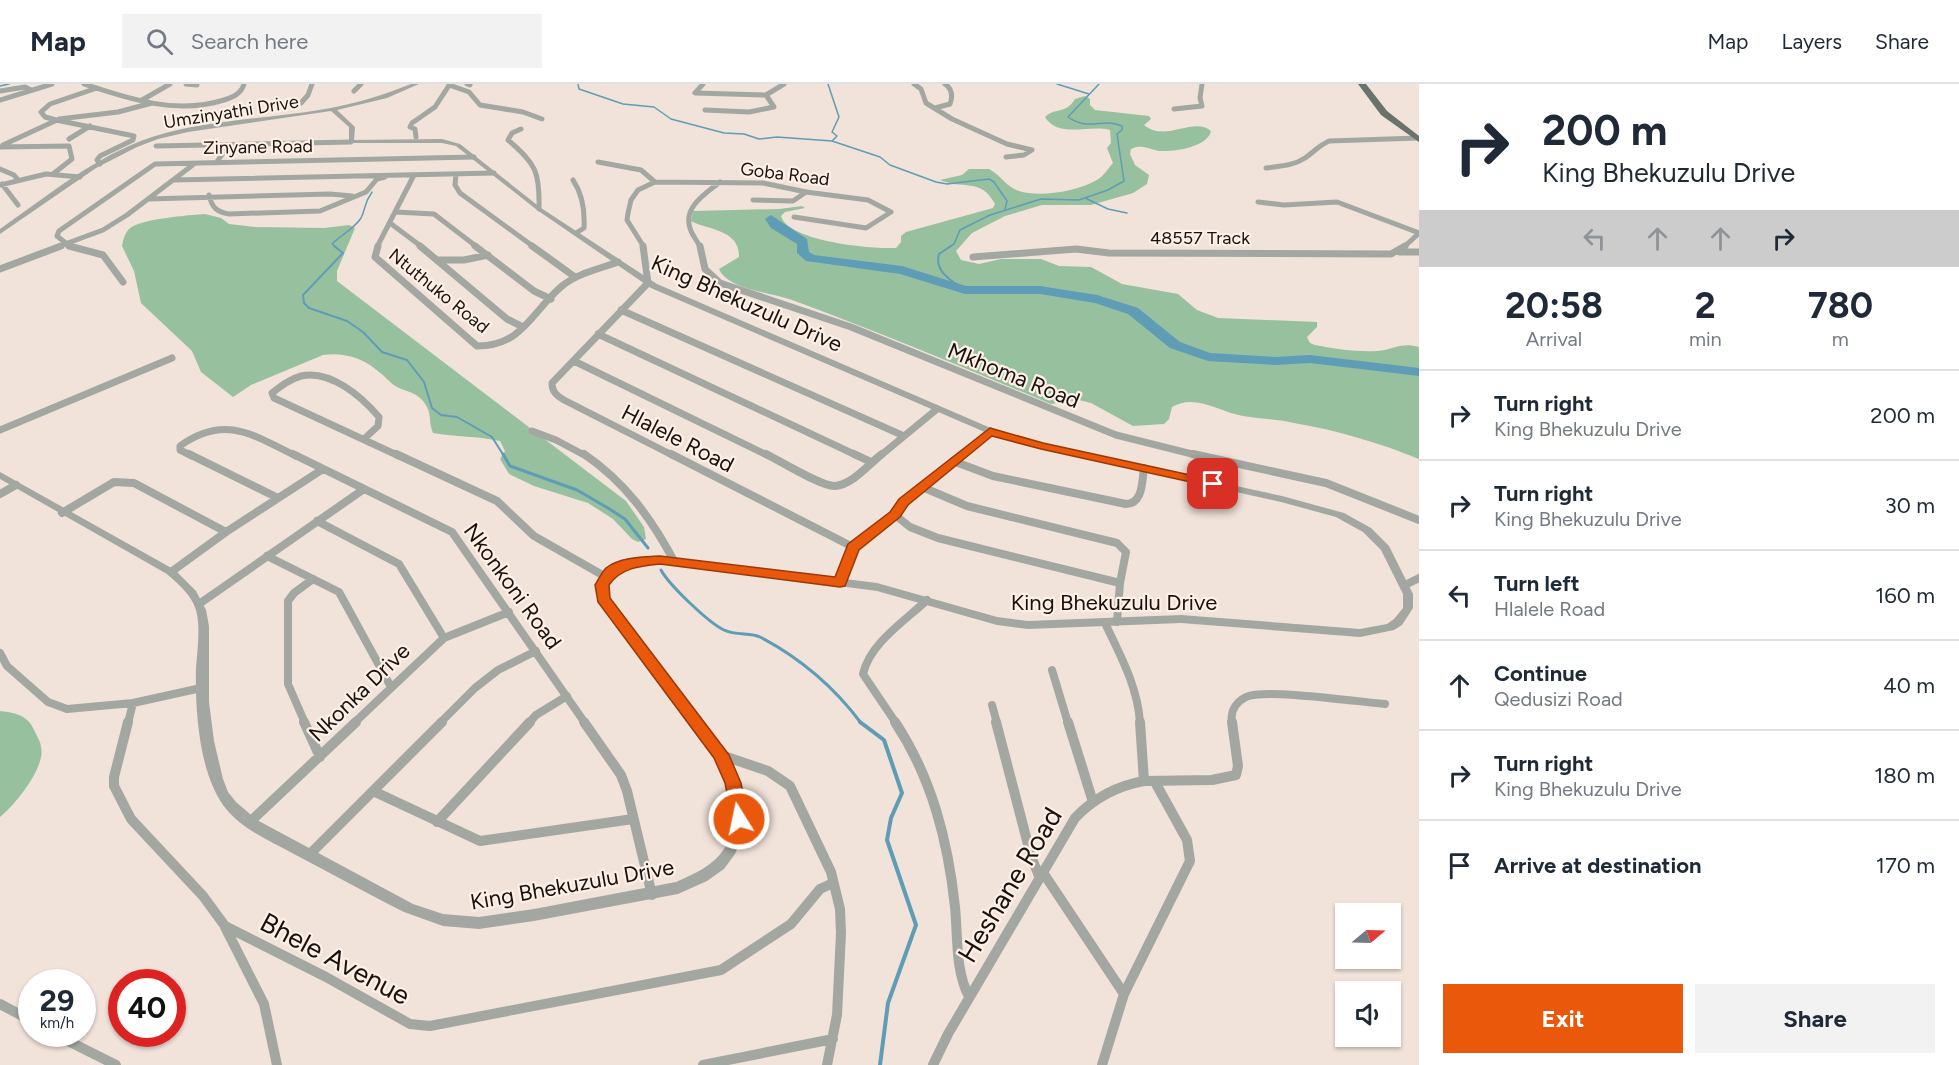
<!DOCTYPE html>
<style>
:root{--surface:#fff;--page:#f2f2f3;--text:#1f2937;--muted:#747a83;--line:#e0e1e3;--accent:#ea580c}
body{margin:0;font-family:Figtree,sans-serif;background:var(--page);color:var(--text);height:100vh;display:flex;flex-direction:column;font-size:22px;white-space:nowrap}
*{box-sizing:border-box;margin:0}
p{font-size:20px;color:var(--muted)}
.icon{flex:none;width:33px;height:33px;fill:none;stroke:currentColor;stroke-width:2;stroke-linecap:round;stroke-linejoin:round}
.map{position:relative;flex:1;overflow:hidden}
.side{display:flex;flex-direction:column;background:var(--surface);width:540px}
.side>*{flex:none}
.top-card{background:#fff;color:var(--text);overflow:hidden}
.needle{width:39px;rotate:71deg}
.controls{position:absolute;left:1335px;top:819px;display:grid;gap:12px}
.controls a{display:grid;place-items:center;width:66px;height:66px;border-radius:0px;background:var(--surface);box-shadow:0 2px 4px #0004;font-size:30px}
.speed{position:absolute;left:18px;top:885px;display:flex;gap:12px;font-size:30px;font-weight:700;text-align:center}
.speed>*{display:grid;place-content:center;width:78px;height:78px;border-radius:50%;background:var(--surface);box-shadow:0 2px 4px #0004;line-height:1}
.speed small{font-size:15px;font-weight:400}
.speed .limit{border:9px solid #d22;background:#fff;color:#111}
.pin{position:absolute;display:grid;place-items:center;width:51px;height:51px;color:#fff;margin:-26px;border-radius:12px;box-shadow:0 3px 9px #0006}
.me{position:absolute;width:66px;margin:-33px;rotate:350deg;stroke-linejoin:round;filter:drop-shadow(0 0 4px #0008)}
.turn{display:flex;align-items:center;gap:21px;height:126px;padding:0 24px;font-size:27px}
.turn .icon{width:78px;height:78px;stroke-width:2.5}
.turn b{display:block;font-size:42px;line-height:51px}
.lanes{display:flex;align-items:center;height:57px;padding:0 24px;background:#0003;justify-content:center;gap:30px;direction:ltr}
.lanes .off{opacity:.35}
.eta{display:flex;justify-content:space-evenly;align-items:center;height:102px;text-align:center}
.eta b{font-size:36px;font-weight:700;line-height:42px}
.button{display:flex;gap:12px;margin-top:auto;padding:12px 24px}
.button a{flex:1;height:69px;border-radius:0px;background:var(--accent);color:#fff;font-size:24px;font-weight:700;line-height:69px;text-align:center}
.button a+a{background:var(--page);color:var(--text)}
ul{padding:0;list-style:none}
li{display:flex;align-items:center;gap:18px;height:90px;padding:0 24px;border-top:2px solid var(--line)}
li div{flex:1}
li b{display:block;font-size:22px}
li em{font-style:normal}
header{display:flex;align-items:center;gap:36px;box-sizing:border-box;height:84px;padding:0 30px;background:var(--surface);border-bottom:2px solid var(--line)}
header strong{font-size:28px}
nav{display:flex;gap:33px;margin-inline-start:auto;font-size:21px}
.search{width:420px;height:54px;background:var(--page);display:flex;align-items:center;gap:15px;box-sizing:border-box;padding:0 21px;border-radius:0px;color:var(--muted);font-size:22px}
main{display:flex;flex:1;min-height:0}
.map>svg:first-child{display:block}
.green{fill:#97c19e}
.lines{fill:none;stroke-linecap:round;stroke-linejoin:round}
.stream-far3{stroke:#5f9cb6;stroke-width:1.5}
.stream-far2{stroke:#5f9cb6;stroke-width:2}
.stream-far1{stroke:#5f9cb6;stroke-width:3}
.stream{stroke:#5f9cb6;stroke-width:4}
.river{fill:#5f9cb6;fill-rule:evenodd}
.minor-far3{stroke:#a2a7a2;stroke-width:5}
.minor-far2{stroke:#a2a7a2;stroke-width:7}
.minor-far1{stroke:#a2a7a2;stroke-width:8}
.minor{stroke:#a2a7a2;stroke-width:10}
.tertiary{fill:#a2a7a2;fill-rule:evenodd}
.primary{fill:#6a736b;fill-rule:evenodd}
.route{fill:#ea580c;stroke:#983908;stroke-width:1.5}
.labels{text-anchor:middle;stroke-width:4.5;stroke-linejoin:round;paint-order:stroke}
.far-street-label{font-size:18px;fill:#17120f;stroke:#feefe7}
.street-label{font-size:22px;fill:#17120f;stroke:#feefe7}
.near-street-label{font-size:27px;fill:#17120f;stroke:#feefe7}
</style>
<header>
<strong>Map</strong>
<div class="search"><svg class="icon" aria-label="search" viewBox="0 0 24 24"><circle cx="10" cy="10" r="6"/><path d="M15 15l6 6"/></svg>Search here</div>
<nav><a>Map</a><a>Layers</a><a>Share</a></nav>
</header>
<main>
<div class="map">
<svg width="1419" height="981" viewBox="0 0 1419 981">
<rect width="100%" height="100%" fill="#f1e2da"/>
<path class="green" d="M 1085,12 L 1090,15 L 1090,21 L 1095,26 L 1149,32 L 1151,35 L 1144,41 C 1166,59 1193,32 1211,47 C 1208,63 1174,68 1159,67 C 1148,65 1142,60 1131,65 L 1130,70 L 1135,81 L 1149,91 L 1147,100 L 1133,109 L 1091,121 L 1042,121 L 1005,132 L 972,149 L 956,167 L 961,176 L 979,180 L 1001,175 L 1041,175 L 1059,182 L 1091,183 L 1122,200 L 1178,210 L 1197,226 L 1218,234 L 1317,238 L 1317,243 L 1307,253 L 1310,259 L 1315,261 C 1336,265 1356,268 1377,267 C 1394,266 1400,258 1419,263 L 1419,375 C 1380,359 1336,346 1294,339 C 1277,335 1260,335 1243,332 C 1220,328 1195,309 1172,323 L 1169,335 L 1164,340 L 1133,342 L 1091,319 L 1079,316 L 1051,320 C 965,284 879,248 792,216 C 771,208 728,206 719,185 L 739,173 C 740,145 707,146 691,137 L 693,127 L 779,125 L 802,122 L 805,124 L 785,128 L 781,132 C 789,158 872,165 896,164 L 901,158 L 901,152 L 906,148 L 993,124 L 995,120 C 981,93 962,106 940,96 L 962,91 L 969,85 L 989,85 C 1001,91 1006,103 1019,107 C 1039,114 1083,107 1101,93 C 1105,90 1109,83 1113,79 L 1107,64 L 1111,59 L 1110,46 C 1090,40 1058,55 1045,33 C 1055,23 1065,31 1075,15 Z
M 205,130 L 221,134 L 229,140 L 255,143 L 324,144 L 349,141 L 355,144 L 337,187 L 337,197 L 626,417 L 644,443 L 646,455 L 638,458 L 632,455 L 613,435 L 588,419 L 534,402 L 509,390 L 500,375 L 505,367 L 500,357 C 478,352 456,353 433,349 C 429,340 431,330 427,323 C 419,308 409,309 397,303 C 391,300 385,292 379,288 C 364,274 343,268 323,271 L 251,301 L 233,313 L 201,288 L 192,267 L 141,219 L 134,187 L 122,162 C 123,156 125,149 129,145 C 139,135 190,131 205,130 Z
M 0,627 C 18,629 29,632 36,650 C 38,654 41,659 41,663 C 46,683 15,721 0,733 Z"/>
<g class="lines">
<path class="stream-far3" d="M 578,0 L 579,5 L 623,20 L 654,23 L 671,35 L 724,49 L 744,50 L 759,55 L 777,53 L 832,57 L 880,73 L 890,81 L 936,98 L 947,100 L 989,95 L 994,98 L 1007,117 L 1005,125
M 828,0 L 839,33 L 832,48 L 837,52 L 832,57
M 1057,0 L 1089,10
M 0,2 L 9,0
M 1085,114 L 1108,125 L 1127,129
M 336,163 L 332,160 C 341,151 354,145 361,134 C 366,124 364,119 372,108
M 949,163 L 954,160 L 960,146 L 990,131 L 1041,115 L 1079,116 L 1108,106 L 1124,97 L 1117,50 L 1122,46 L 1122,42 C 1102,33 1089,48 1068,33 L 1099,0"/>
<path class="stream-far2" d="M 334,162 L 343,169 L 303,211 L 304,219 L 309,224 L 347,237 L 363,248 L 382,268 L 407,276 L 424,298 L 432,324 L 441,331 L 457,333 L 492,353 L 504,372
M 951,162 L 939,170 C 934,188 952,197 965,206"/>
<path class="stream-far1" d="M 503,370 L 510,382 L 577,406 L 608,424 L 625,435 L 648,464
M 661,486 C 669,501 709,539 724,546 C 736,552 751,548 760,553 C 800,574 834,603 861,639"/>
<path class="stream" d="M 860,638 L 884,656 L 902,709 L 891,734 L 887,756 L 916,841 L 888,919 L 880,981"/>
<path class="river" d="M 771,131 L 807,155 L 809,168 L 814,171 L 902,182 L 966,202 L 1040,202 L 1097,211 L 1138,224 L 1180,258 L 1210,269 L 1275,273 L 1310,271 L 1419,284 L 1419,292 L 1310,279 L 1275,281 L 1208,277 L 1170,264 L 1128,230 L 1095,219 L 1040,210 L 965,210 L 900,190 L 806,177 L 797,169 L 797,160 L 771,144 L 765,135 Z"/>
<path class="minor-far3" d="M 84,0 C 129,15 176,31 224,16 C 233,13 241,10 244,0
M 186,0 L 197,1
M 467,0 L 470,1
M 703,0 L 695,9 L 766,11 L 784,0
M 914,0 L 921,5 L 926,19 L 952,35 L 1007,60 L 1032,66 L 1024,71 L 1006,73
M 449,1 L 469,8 L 480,21 L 523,28 L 542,35
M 97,4 L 50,20 L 41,28 L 45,33 L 56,36 L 134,52 L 133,56 L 100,72 L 97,76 L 100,80
M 0,7 L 25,3 L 31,6
M 354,7 L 361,0
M 0,16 L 52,0
M 142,16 L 170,0
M 301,19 L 308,11 L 312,0
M 935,24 L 950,20 C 953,12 952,5 945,0
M 1174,25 L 1202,22 L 1200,14 L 1202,0
M 705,26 L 749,28 L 774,23 L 766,11
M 59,35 L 118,28 L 152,19
M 521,45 L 512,49 L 508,56 C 536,80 540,88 539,125
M 416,53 L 415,45 L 410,43 L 412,39 L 435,23 L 450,0
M 69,55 L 90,42
M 3,61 L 57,36
M 156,62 L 351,58
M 0,63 L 69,62 L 72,75 L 53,90
M 598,78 L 641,86 L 655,98
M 216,79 L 229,61
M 1266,84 C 1279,82 1293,82 1305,74 C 1314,68 1318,62 1329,57 L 1419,54
M 0,85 L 14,91 L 18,96
M 456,90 L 455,101 L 460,109 L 534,163
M 173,96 L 494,89
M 573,96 C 583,111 585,127 584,144 L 576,149
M 2,100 L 18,121
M 0,101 L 46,90 L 80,93
M 209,111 C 212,124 217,128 229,130 L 320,127 L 366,108 L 377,95 L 385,93
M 148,115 L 330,110 L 352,112
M 753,116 L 793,117 L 806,108
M 1258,118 L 1284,121 L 1337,118 L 1419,149
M 395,128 L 434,130 L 477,163
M 390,139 L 422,163
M 65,160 L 74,163
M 67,160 L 57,152 L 59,147 L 155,80 L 474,73
M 57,163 L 103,146 L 127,131 L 194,80
M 377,163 L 414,91
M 644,163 L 627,136 L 628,129 L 631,116 L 638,106 L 655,98 L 763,99 L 806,108 L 868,116 L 891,128 L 866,144 L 794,133
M 700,163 C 698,158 693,152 691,147 C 681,124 705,110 720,98
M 1404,163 L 1419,149"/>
<path class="minor-far2" d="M 69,162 L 103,171 L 123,198
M 378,162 L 375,173 L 477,262 C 523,262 532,227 562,202 C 578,189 599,185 618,178
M 420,162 L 507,235 L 523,243
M 475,162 L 534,207 L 551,215
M 532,162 L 575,193
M 643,162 L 648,199 L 552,299 C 552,308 557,312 564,316 L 674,372
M 700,162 L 705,185 L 720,199 L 851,243 L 1116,351 L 1200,372
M 1400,168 L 1419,168
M 973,173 L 1076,165 L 1109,169 L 1391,170 L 1405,162
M 439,176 L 464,176 L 488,171
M 0,185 L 61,162
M 621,226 L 904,352
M 598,250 L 858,372
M 574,277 L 769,372
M 0,346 L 172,274
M 532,347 L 556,356 L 586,372
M 364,355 L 378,342 L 379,333 C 362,313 330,285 301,292 C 290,295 281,302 272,309 L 274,314 L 399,372
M 192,372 L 180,366 L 180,362 C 225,330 253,351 296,372
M 880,372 L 937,325
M 960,372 L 990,347"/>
<path class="minor-far1" d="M 189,370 L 278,414
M 293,370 L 452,448 L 585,639
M 396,370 L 497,417 L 534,452 L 606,493
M 584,370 C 625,398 651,434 674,477
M 671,370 L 853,463 L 840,499
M 766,370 C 780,377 822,403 835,402 C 852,401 869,380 882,370
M 854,370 L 871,378
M 1193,370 L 1326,399 L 1419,436
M 953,377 L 993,392 L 1126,420 C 1143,420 1142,397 1144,384
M 0,410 L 16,401
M 62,429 L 114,398 L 134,399 L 226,448
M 895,431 L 910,443 L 938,454 L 1120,499 L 1126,468 L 1117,459 L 967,422 L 922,403
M 317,437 L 399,480 L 444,554
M 853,463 L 895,431 L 903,418 L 962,370
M 267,472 L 339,508 L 391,603
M 171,488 L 226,448 L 323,385
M 1405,501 L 1419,494
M 199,520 L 364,405
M 1117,538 L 1120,499
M 1105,539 C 1120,571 1138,603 1140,639
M 0,569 L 7,582 L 48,618 L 67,625 L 133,619 L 201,604
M 1052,586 L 1068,639
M 992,621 L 997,639
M 128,639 L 133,619
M 305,639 L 288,600 L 288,517 L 294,509 L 313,495
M 354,639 L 444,554 L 509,528
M 440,639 L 475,604 L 498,586 L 536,567
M 529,639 L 536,631 L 567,612
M 896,639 L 863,590 C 870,559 905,537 927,516
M 1232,639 C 1230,627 1236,618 1246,613 C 1264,604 1360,618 1385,620"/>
<path class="minor" d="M 128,638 L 114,693 L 114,702 L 131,735 L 203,812 L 225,842 L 326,893 L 410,940 L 430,942 L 721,886 L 791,840 L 820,805 L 833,799
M 304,638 L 320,673
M 584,638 L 621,691 L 627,707 L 652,811
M 895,638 C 932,694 948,757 955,823 C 958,853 955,886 969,913
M 996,638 L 1031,772 L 1039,792
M 1068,638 L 1093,718
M 721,671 L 768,687 L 790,702 L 831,788 L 840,825 L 841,849 L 837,931 L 827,981
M 1144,697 L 1212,696 L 1236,691 L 1238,682 L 1232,638
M 373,707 L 480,757 L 633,735
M 250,738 L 356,638
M 437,738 L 530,638
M 309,771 L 442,638
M 1042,787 L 1124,910
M 225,843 L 264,920 L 277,981
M 0,920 L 32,937
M 54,950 L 116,981
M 703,981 L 833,955
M 933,981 L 948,950 L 1075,734 C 1094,714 1116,702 1144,697 L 1140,638
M 1102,981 L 1124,910 L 1190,777 L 1187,756 L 1155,698"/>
<path class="tertiary" d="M 411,0 L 419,0 L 387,14 L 337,26 L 355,43 L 354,56 L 442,55 L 460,60 L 541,124 L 657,200 L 993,345 L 1043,360 L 1282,412 L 1344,429 L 1371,444 L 1389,462 L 1413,510 L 1413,524 L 1402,541 L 1394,546 L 1360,553 L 1181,539 L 1028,545 L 997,541 L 877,507 L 674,480 C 656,480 615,478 608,500 C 607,505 608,510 608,514 L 727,671 L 742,714 L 745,733 L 743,751 L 735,770 L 724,785 L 707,797 L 678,810 L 534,837 L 479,845 L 443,842 L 404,828 L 390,821 C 357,804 325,786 292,769 C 270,757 244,746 227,726 C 199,693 195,627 196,585 C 197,566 201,545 196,526 C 191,510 179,501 167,490 L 0,395 L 0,388 L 175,486 L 196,507 L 206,526 L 209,542 L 209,618 L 214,657 L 223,695 L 228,708 L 236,718 L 257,736 L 413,820 L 443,830 L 479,833 L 534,825 L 676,798 C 694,790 713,782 724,765 C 739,742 728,695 715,673 C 707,658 695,645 685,632 C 656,593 624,556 598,515 C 597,510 596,505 597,501 C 605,471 650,472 674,474 L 877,499 L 997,533 L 1028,537 L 1181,531 L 1360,545 L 1387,540 L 1394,535 L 1403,524 L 1403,510 L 1381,466 L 1363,448 L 1336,433 L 1281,418 L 1041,365 L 987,349 L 651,204 L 537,126 L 456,62 L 442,59 L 349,59 L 349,43 L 331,27 L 188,48 L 158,55 L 137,63 L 96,84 L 0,150 L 0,145 C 49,111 95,72 152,53 C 206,36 264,35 319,26 C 351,21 381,12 411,0 Z"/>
<path class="primary" d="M 1358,0 L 1366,0 L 1387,27 L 1419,52 L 1419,58 L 1381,31 Z"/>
</g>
<path class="route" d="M 990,344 L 1043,359 L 1213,396 L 1219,400 L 1213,403 L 1041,365 L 992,352 L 908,421 L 900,433 L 859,466 L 845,502 L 840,503 L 660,480 C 639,482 621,484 609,501 L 610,514 L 729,671 L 741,699 L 748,735 L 745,740 L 739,742 L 733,740 L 725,699 L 714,674 L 598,518 L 595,501 C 598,496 602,488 606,484 C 620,473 643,473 660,472 L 835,493 L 848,460 L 890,428 L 899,415 Z"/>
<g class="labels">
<g class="far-street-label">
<text transform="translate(231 28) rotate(-9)" y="6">Umzinyathi Drive</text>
<text transform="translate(258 63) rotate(-1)" y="6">Zinyane Road</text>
<text transform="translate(785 90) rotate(7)" y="6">Goba Road</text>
<text x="1200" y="160">48557 Track</text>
<text transform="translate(439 207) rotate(39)" y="6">Ntuthuko Road</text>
</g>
<g class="street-label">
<text transform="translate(747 219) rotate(24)" y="8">King Bhekuzulu Drive</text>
<text transform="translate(1014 291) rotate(22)" y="8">Mkhoma Road</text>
<text transform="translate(678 354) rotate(27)" y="8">Hlalele Road</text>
<text transform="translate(513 502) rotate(54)" y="8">Nkonkoni Road</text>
<text x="1114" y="526">King Bhekuzulu Drive</text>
<text transform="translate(359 608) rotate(-44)" y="8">Nkonka Drive</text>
<text transform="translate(572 800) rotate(-10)" y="8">King Bhekuzulu Drive</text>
</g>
<g class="near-street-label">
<text transform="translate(1010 801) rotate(-59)" y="9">Heshane Road</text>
<text transform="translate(335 875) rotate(28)" y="9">Bhele Avenue</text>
</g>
</g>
</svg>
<div class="controls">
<a><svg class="needle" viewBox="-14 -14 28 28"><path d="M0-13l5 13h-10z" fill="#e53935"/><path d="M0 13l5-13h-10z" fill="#747a83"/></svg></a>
<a><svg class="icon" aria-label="sound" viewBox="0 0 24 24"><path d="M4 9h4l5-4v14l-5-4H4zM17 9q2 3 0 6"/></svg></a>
</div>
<div class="speed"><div>29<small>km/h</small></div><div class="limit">40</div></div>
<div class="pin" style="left:1213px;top:400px;background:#d93025"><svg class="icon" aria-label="arrive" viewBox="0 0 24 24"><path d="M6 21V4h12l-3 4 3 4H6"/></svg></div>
<svg class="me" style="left:739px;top:735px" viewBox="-20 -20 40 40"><circle r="17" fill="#ea580c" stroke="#fff" stroke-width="3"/><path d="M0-11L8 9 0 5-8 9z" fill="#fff"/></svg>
</div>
<section class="side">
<div class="top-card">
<div class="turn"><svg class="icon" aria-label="right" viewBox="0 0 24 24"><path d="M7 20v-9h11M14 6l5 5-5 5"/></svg><div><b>200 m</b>King Bhekuzulu Drive</div></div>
<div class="lanes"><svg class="icon off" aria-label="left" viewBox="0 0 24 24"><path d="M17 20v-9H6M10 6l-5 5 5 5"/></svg><svg class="icon off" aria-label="ahead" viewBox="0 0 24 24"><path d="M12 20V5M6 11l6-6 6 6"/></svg><svg class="icon off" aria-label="ahead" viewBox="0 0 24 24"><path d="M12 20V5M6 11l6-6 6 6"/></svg><svg class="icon" aria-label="right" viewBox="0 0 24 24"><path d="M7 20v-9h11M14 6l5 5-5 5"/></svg></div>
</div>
<div class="eta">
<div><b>20:58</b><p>Arrival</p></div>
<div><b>2</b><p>min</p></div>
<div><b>780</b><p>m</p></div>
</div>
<ul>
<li><svg class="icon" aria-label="right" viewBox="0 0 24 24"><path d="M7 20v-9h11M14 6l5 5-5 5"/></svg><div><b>Turn right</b><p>King Bhekuzulu Drive</p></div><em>200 m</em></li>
<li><svg class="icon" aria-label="right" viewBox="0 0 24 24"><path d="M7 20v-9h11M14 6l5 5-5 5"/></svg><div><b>Turn right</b><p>King Bhekuzulu Drive</p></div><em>30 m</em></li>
<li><svg class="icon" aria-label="left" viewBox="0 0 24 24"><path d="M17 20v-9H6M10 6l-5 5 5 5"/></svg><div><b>Turn left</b><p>Hlalele Road</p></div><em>160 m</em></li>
<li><svg class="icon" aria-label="ahead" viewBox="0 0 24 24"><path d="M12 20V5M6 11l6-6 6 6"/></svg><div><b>Continue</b><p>Qedusizi Road</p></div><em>40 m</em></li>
<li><svg class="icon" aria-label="right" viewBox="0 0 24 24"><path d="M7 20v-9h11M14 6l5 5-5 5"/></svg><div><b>Turn right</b><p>King Bhekuzulu Drive</p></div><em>180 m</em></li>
<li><svg class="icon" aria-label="arrive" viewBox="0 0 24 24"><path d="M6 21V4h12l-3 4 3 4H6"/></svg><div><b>Arrive at destination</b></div><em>170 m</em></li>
</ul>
<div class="button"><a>Exit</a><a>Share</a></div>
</section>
</main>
